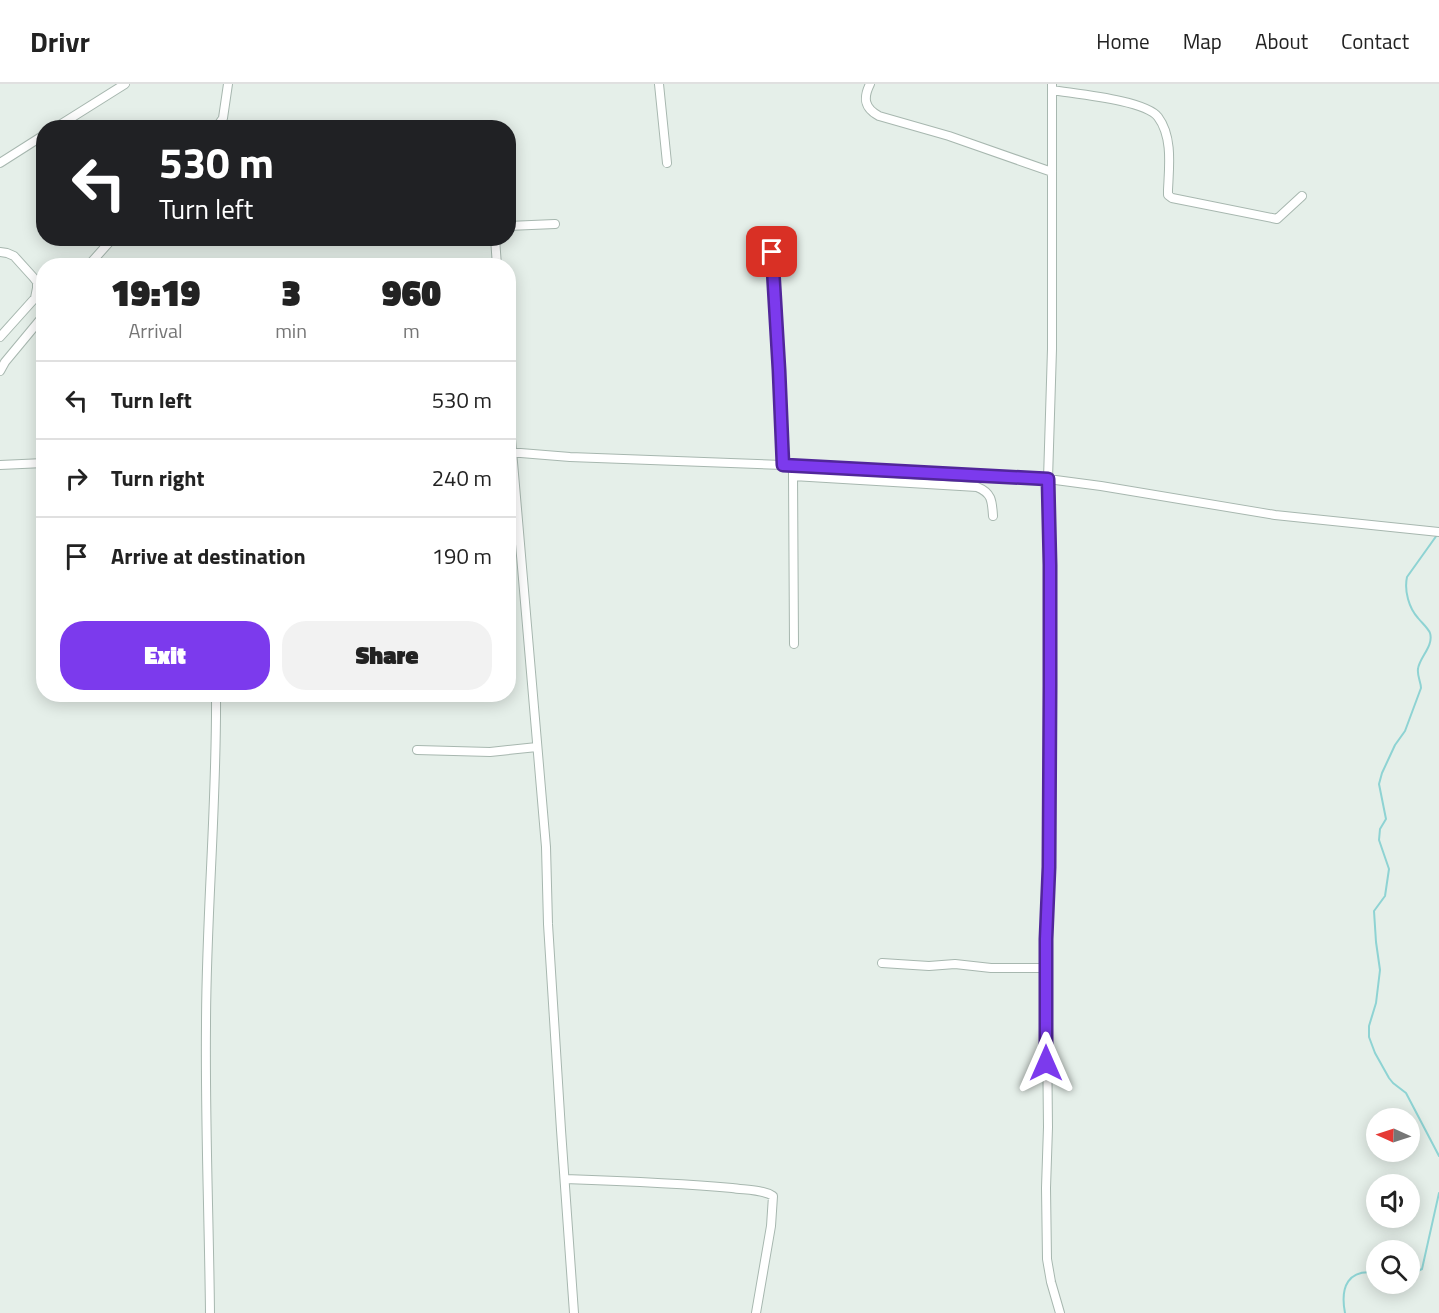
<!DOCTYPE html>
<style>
:root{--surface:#fff;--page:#f2f2f2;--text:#222;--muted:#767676;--line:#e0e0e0;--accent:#7c3aed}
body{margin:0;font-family:"Titillium Web",sans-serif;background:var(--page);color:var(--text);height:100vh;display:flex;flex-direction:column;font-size:22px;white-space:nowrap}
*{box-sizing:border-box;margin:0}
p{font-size:20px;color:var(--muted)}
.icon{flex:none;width:33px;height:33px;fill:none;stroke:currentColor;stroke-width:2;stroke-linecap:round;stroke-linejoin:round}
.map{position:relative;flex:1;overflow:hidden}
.sheet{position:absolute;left:36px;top:174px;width:480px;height:444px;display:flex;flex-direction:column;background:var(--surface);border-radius:24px;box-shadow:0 3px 15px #0003}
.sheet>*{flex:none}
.banner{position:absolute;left:36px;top:36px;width:480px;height:126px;border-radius:24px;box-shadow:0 3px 15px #0003;background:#202124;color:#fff;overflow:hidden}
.needle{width:39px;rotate:273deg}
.tools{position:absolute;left:1366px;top:1024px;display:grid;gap:12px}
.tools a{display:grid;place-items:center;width:54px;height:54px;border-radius:50%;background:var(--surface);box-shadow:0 3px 15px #0003;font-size:30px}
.pin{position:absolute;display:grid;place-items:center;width:51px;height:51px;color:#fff;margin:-26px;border-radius:12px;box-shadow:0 3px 9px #0006}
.me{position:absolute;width:66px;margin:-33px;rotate:0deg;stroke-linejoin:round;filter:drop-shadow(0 0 4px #0008)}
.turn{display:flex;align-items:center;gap:21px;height:126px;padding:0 24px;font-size:27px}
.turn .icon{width:78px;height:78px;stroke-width:2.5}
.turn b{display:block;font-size:42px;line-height:51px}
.eta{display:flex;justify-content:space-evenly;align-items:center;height:102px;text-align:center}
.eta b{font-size:36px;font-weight:800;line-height:42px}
.action{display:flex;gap:12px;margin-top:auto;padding:12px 24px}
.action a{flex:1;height:69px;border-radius:24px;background:var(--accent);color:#fff;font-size:24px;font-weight:800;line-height:69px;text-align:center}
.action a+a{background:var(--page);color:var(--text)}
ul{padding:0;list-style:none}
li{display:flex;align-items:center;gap:18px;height:78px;padding:0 24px;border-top:2px solid var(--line)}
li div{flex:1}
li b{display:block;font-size:22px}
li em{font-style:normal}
header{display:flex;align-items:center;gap:36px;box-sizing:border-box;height:84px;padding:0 30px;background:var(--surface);border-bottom:2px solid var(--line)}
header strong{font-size:28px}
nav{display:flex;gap:33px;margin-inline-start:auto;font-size:21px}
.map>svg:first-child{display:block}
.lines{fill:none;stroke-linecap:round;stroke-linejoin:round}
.stream{stroke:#8ed3d3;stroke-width:2}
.minor-casing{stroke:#a7b7af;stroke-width:10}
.minor{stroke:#fff;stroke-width:8}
.route-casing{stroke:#51269a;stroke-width:15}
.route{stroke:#7c3aed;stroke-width:10}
</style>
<header>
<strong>Drivr</strong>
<nav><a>Home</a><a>Map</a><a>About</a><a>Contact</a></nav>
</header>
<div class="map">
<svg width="1439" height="1229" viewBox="0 0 1439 1229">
<rect width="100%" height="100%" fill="#e5efe9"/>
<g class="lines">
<path class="stream" d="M 1437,451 L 1407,493 C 1404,507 1409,524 1418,534 C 1422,539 1428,544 1430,549 C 1434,562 1419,574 1418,585 C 1417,592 1421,598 1421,604 L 1405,647 L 1395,661 L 1382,689 L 1379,700 L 1386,735 L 1380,745 L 1379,756 L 1389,785 L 1385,812 L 1374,827 L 1376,858 L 1380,886 L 1376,919 L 1369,942 L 1369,953 L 1375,969 L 1389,994 L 1393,999 L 1406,1009 L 1439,1072
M 1410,1191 L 1422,1185 L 1439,1109
M 1345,1229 C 1340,1203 1348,1184 1377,1189"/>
<defs>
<path id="minor" d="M 659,0 L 667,79
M 870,0 C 863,14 864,24 879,32 L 949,52 L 1052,88
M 1052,0 L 1052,265 L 1048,395 L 1050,481 L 1050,602 L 1049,783 L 1046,855 L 1048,1043 L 1046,1104 L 1047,1175 L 1051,1198 L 1060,1229
M 1052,6 C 1075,10 1145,16 1158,33 C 1173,53 1169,83 1168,106 L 1168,111 L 1172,114 L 1277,135 L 1302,112
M 55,44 L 125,0
M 216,44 L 223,34 L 228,0
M 0,79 L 44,51
M 508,142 L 555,140
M 495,154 L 497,182
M 0,168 L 7,169 L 14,172 L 33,193 L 37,198 L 37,204 L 35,214 L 0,253
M 772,168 L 781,321 L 783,381
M 88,182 L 113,154
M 0,287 L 5,278 L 44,231
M 508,320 L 546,763 L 548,840 L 561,1046 L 574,1229
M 508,368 L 570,373 L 783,381 L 1048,395 L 1101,402 L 1275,431 L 1439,448
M 0,381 L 44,379
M 793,389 L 794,560
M 793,392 L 977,403 C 992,409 992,417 993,432
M 417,666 L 490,668 L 537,663
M 882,879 L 929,882 L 955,880 L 991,884 L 1046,884
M 565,1095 C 621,1097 676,1099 732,1104 C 744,1106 762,1105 773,1112 L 771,1142 L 756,1229
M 210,1229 C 209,1133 205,1038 206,942 C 206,832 217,721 216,610"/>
</defs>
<use href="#minor" class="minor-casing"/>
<use href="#minor" class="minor"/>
</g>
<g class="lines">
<defs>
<path id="route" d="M 772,168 L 779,286 L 783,381 L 1048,395 L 1050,481 L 1050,602 L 1049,783 L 1046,855 L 1046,979"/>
</defs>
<use href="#route" class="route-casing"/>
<use href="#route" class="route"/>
</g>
</svg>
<div class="tools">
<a><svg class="needle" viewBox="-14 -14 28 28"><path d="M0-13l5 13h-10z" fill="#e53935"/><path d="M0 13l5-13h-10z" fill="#767676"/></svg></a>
<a><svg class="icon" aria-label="sound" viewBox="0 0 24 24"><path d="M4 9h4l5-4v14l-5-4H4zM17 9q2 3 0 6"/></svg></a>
<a><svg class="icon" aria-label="search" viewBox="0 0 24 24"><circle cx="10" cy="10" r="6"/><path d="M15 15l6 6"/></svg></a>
</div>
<div class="pin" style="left:772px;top:168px;background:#d93025"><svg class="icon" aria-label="arrive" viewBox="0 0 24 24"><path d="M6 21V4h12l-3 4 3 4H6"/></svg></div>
<svg class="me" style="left:1046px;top:979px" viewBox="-20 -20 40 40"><path d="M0-17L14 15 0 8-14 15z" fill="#7c3aed" stroke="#fff" stroke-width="4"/></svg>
<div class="banner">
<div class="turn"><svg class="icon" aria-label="left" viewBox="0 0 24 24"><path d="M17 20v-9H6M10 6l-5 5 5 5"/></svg><div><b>530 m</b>Turn left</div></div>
</div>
<section class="sheet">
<div class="eta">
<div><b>19:19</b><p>Arrival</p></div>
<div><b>3</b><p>min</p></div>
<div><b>960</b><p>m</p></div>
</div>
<ul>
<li><svg class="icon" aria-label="left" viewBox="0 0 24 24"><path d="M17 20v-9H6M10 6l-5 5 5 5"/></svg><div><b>Turn left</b></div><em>530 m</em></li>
<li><svg class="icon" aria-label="right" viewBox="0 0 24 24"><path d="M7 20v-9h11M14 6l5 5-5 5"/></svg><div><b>Turn right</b></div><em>240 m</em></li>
<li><svg class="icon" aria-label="arrive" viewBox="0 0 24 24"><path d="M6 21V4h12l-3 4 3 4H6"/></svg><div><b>Arrive at destination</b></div><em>190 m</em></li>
</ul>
<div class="action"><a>Exit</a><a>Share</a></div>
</section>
</div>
